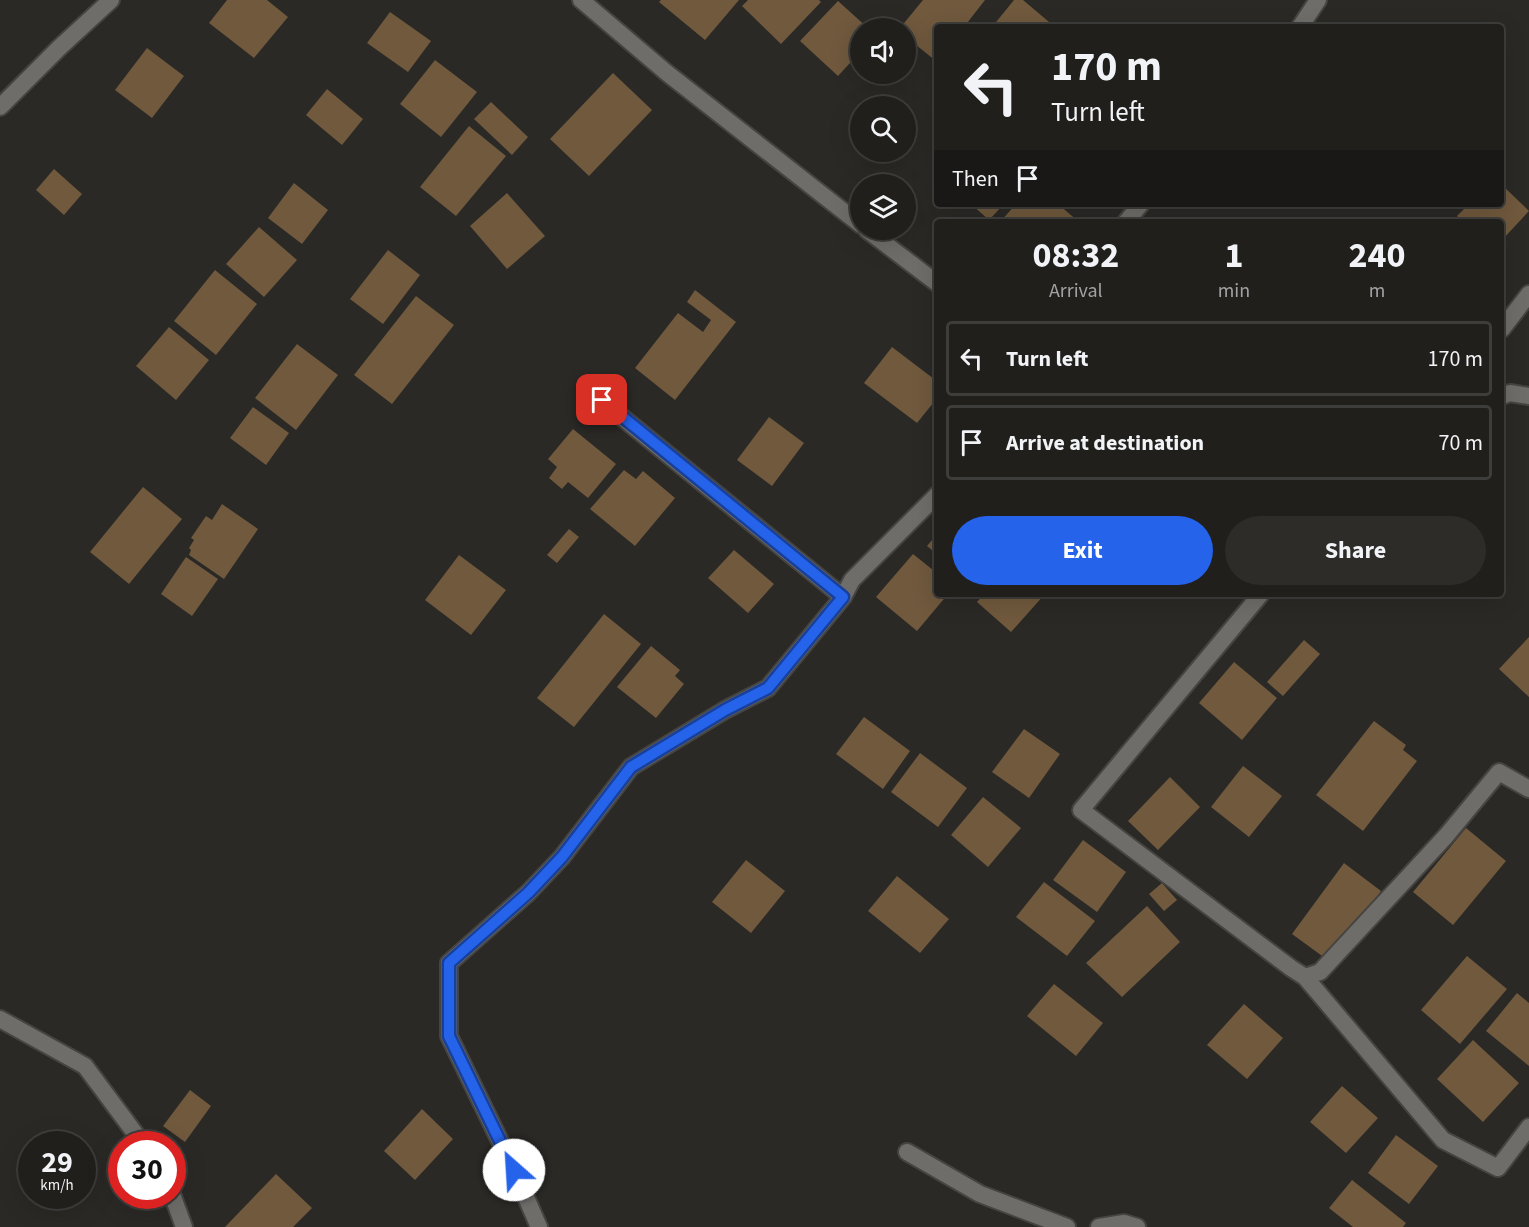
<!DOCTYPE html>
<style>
:root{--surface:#201f1c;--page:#2d2c29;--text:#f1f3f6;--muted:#a2a2a3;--line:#3d3d3b;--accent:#2563eb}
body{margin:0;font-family:"Source Sans 3",sans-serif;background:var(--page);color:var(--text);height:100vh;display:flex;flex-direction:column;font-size:22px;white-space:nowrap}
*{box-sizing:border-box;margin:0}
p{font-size:20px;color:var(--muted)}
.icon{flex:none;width:33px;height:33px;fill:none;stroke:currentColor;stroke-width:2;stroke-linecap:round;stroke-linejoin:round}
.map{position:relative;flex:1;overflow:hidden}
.drawer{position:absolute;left:934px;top:219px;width:570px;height:378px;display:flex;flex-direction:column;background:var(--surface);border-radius:6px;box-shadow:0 6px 24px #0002,0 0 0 2px var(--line)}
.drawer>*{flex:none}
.banner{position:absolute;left:934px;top:24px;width:570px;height:183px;border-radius:6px;box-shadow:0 6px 24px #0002,0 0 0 2px var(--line);background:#201f1c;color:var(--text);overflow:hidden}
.fabs{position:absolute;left:850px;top:18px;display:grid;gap:12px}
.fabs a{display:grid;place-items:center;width:66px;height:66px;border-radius:50%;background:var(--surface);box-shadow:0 6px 24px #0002,0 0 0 2px var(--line);font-size:30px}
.speed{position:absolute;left:18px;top:1131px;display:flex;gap:12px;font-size:30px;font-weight:700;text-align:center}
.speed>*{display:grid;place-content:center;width:78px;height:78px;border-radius:50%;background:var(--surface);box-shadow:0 6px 24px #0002,0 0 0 2px var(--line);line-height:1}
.speed small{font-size:15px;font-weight:400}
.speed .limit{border:9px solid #d22;background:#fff;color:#111}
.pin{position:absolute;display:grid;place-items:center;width:51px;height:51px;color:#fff;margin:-26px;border-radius:12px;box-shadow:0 3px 9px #0006}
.me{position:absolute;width:66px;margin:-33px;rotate:334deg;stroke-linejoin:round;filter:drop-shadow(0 0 4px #0008)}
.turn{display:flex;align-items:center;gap:21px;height:126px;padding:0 18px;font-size:27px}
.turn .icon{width:78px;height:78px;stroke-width:2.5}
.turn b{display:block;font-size:42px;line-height:51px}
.then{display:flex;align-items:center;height:57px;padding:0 18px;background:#0003;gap:12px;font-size:22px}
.eta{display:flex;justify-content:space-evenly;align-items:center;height:102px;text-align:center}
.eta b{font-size:36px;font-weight:700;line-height:42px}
.button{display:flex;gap:12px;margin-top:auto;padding:12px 18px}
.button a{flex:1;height:69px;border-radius:36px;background:var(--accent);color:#fff;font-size:24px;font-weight:700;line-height:69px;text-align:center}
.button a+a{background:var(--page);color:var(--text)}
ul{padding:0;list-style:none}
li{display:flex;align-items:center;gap:18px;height:75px;margin:0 12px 9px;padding:0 6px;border:3px solid var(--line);border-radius:6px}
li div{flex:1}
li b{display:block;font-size:22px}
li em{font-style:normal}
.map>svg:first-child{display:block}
.building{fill:#70593d}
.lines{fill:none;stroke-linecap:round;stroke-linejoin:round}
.minor-casing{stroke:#454441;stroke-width:20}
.minor{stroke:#6f6d6a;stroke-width:16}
.route-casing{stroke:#184099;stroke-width:15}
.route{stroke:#2563eb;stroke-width:10}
</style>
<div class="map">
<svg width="1529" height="1227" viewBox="0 0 1529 1227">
<rect width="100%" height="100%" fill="#2a2926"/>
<path class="building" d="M 227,0 L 267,0 L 288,17 L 254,58 L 209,23 Z
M 661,0 L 739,0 L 705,40 L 659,2 Z
M 748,0 L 819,0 L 821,2 L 781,44 L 742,6 Z
M 923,0 L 985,0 L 964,27 L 938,27 L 936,61 L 906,37 L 906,28 L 900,28 Z
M 1014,0 L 1023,0 L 1055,27 L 992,27 Z
M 838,1 L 868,28 L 861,28 L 861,51 L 838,76 L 800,41 Z
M 390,12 L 431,41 L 408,72 L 367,43 Z
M 147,48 L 184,76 L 152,118 L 115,90 Z
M 435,60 L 477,92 L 441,137 L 400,104 Z
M 613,73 L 652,110 L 589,176 L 550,139 Z
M 327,89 L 363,119 L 342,145 L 306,115 Z
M 491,102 L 528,137 L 512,155 L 474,119 Z
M 469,126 L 506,156 L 456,216 L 420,187 Z
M 54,169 L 82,194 L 64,215 L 36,190 Z
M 294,183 L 328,210 L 302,244 L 268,218 Z
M 1502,185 L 1529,211 L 1502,240 L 1502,222 L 1463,222 L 1457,216 L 1469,204 L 1502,204 Z
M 507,193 L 545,236 L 507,269 L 470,226 Z
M 971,204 L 1004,204 L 989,220 Z
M 1016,204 L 1058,204 L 1079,222 L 1000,222 Z
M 259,227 L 297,260 L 264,297 L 226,264 Z
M 388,250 L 420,275 L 383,324 L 350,299 Z
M 215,270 L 257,304 L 216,355 L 174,321 Z
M 695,290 L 736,322 L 675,400 L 635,368 L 678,313 L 703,332 L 711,320 L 687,302 Z
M 416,296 L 454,325 L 392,404 L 354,375 Z
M 169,327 L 209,360 L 176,400 L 136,366 Z
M 297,344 L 338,375 L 296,430 L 255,398 Z
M 892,347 L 938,382 L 938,397 L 917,423 L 864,383 Z
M 253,407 L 289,433 L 266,465 L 230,438 Z
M 769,417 L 804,443 L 772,486 L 737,460 Z
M 573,429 L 616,464 L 588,498 L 568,482 L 562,489 L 549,478 L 557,467 L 548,459 Z
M 624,470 L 636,479 L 643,471 L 675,498 L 635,546 L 590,509 Z
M 143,487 L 182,519 L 129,584 L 90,552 Z
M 222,504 L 258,529 L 224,579 L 189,555 L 191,550 L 189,548 L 194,540 L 191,538 L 206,516 L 212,520 Z
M 569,529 L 579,537 L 557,563 L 547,555 Z
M 938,533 L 938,555 L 927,546 Z
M 734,550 L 774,584 L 748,613 L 708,578 Z
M 913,554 L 938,574 L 938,594 L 948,594 L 917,631 L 876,597 Z
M 459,555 L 506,590 L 471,635 L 425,600 Z
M 186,557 L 218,579 L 192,616 L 161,594 Z
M 984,594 L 1045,594 L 1011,632 L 977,602 Z
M 604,614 L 641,644 L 574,727 L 537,698 Z
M 1529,637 L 1529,697 L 1499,669 Z
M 1304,640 L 1320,654 L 1283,696 L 1267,682 Z
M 651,646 L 680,670 L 675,676 L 684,684 L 656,718 L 617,687 Z
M 1234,662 L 1277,698 L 1242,740 L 1199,703 Z
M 864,717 L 910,751 L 883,789 L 836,754 Z
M 1374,721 L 1406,745 L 1403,750 L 1417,761 L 1363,831 L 1316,795 Z
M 1024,729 L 1060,754 L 1029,798 L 992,772 Z
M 920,753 L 967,788 L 938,827 L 891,792 Z
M 1243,766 L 1282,796 L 1249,837 L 1211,807 Z
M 1170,777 L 1200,807 L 1158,850 L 1128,821 Z
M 983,797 L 1021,828 L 988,867 L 951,835 Z
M 1466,828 L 1506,861 L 1453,925 L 1413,892 Z
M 1083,840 L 1126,872 L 1097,912 L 1053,880 Z
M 746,860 L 785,891 L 751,933 L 712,902 Z
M 1344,863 L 1381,891 L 1329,961 L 1292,934 Z
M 897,876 L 949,919 L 920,953 L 868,911 Z
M 1044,882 L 1095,921 L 1067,956 L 1016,917 Z
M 1162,883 L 1177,900 L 1164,911 L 1149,894 Z
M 1147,906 L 1180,942 L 1122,997 L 1086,963 Z
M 1467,956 L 1507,989 L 1460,1044 L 1421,1010 Z
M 1054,984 L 1103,1023 L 1076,1056 L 1027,1016 Z
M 1517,993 L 1529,1003 L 1529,1066 L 1486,1031 Z
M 1244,1004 L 1283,1038 L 1247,1079 L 1207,1045 Z
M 1473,1040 L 1519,1083 L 1483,1122 L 1437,1079 Z
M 1342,1086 L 1378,1118 L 1346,1153 L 1310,1122 Z
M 190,1090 L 211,1106 L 185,1142 L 163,1126 Z
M 422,1109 L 453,1139 L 415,1180 L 384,1151 Z
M 1396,1135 L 1438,1166 L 1409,1204 L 1368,1173 Z
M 276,1174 L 312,1208 L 293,1227 L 225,1227 Z
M 1352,1180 L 1406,1223 L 1403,1227 L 1353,1227 L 1329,1208 Z"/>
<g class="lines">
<defs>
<path id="minor" d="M 581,0 L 667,73 L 861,225
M 1300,27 L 1318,0
M 0,107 L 59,48 L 111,0
M 1126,222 L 1141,204
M 867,230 L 938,284
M 1502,329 L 1529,294
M 1502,396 L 1510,393 L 1529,396
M 602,401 L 843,597
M 1261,594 L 1081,810 L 1291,968 L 1305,977 L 1320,972 L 1446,836 L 1499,772 L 1529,789
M 1305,977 L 1443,1140 L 1498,1168 L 1529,1127
M 0,1019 L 85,1066 L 143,1144
M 907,1152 L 980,1194 L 1067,1227
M 172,1194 L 184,1227
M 539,1227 L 514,1170 L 449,1036 L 449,963 L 528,893 L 562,857 L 631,767 L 725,710 L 768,688 L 843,597 L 852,580 L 938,494
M 1099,1227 L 1124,1223 L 1137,1227"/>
</defs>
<use href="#minor" class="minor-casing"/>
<use href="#minor" class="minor"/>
</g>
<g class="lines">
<defs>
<path id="route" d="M 514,1170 L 449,1036 L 449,963 L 528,893 L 562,857 L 631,767 L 725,710 L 768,688 L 843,597 L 602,400"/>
</defs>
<use href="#route" class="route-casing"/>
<use href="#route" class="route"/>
</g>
</svg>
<div class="fabs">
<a><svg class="icon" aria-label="sound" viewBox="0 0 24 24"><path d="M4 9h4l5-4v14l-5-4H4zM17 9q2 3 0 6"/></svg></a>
<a><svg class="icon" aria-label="search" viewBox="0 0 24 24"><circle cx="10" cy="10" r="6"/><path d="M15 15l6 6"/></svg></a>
<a><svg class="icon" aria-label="layers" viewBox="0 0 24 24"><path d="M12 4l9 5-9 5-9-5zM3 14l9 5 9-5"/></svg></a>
</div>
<div class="speed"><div>29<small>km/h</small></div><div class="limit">30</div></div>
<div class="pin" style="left:602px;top:400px;background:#d93025"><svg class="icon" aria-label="arrive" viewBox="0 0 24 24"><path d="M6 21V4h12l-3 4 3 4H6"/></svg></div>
<svg class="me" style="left:514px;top:1170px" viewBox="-20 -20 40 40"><circle r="19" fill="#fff"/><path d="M0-13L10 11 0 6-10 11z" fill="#2563eb"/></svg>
<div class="banner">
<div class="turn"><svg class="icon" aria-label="left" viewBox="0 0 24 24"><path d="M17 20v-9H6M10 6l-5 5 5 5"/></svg><div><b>170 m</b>Turn left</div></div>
<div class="then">Then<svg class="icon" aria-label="arrive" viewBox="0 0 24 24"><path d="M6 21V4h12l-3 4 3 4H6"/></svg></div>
</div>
<section class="drawer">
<div class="eta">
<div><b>08:32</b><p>Arrival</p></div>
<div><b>1</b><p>min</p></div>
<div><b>240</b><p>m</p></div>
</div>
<ul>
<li><svg class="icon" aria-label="left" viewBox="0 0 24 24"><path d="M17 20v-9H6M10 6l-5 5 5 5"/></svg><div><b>Turn left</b></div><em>170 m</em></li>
<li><svg class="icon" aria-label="arrive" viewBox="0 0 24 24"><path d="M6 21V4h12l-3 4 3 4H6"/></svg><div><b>Arrive at destination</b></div><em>70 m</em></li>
</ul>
<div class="button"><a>Exit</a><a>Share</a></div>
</section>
</div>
